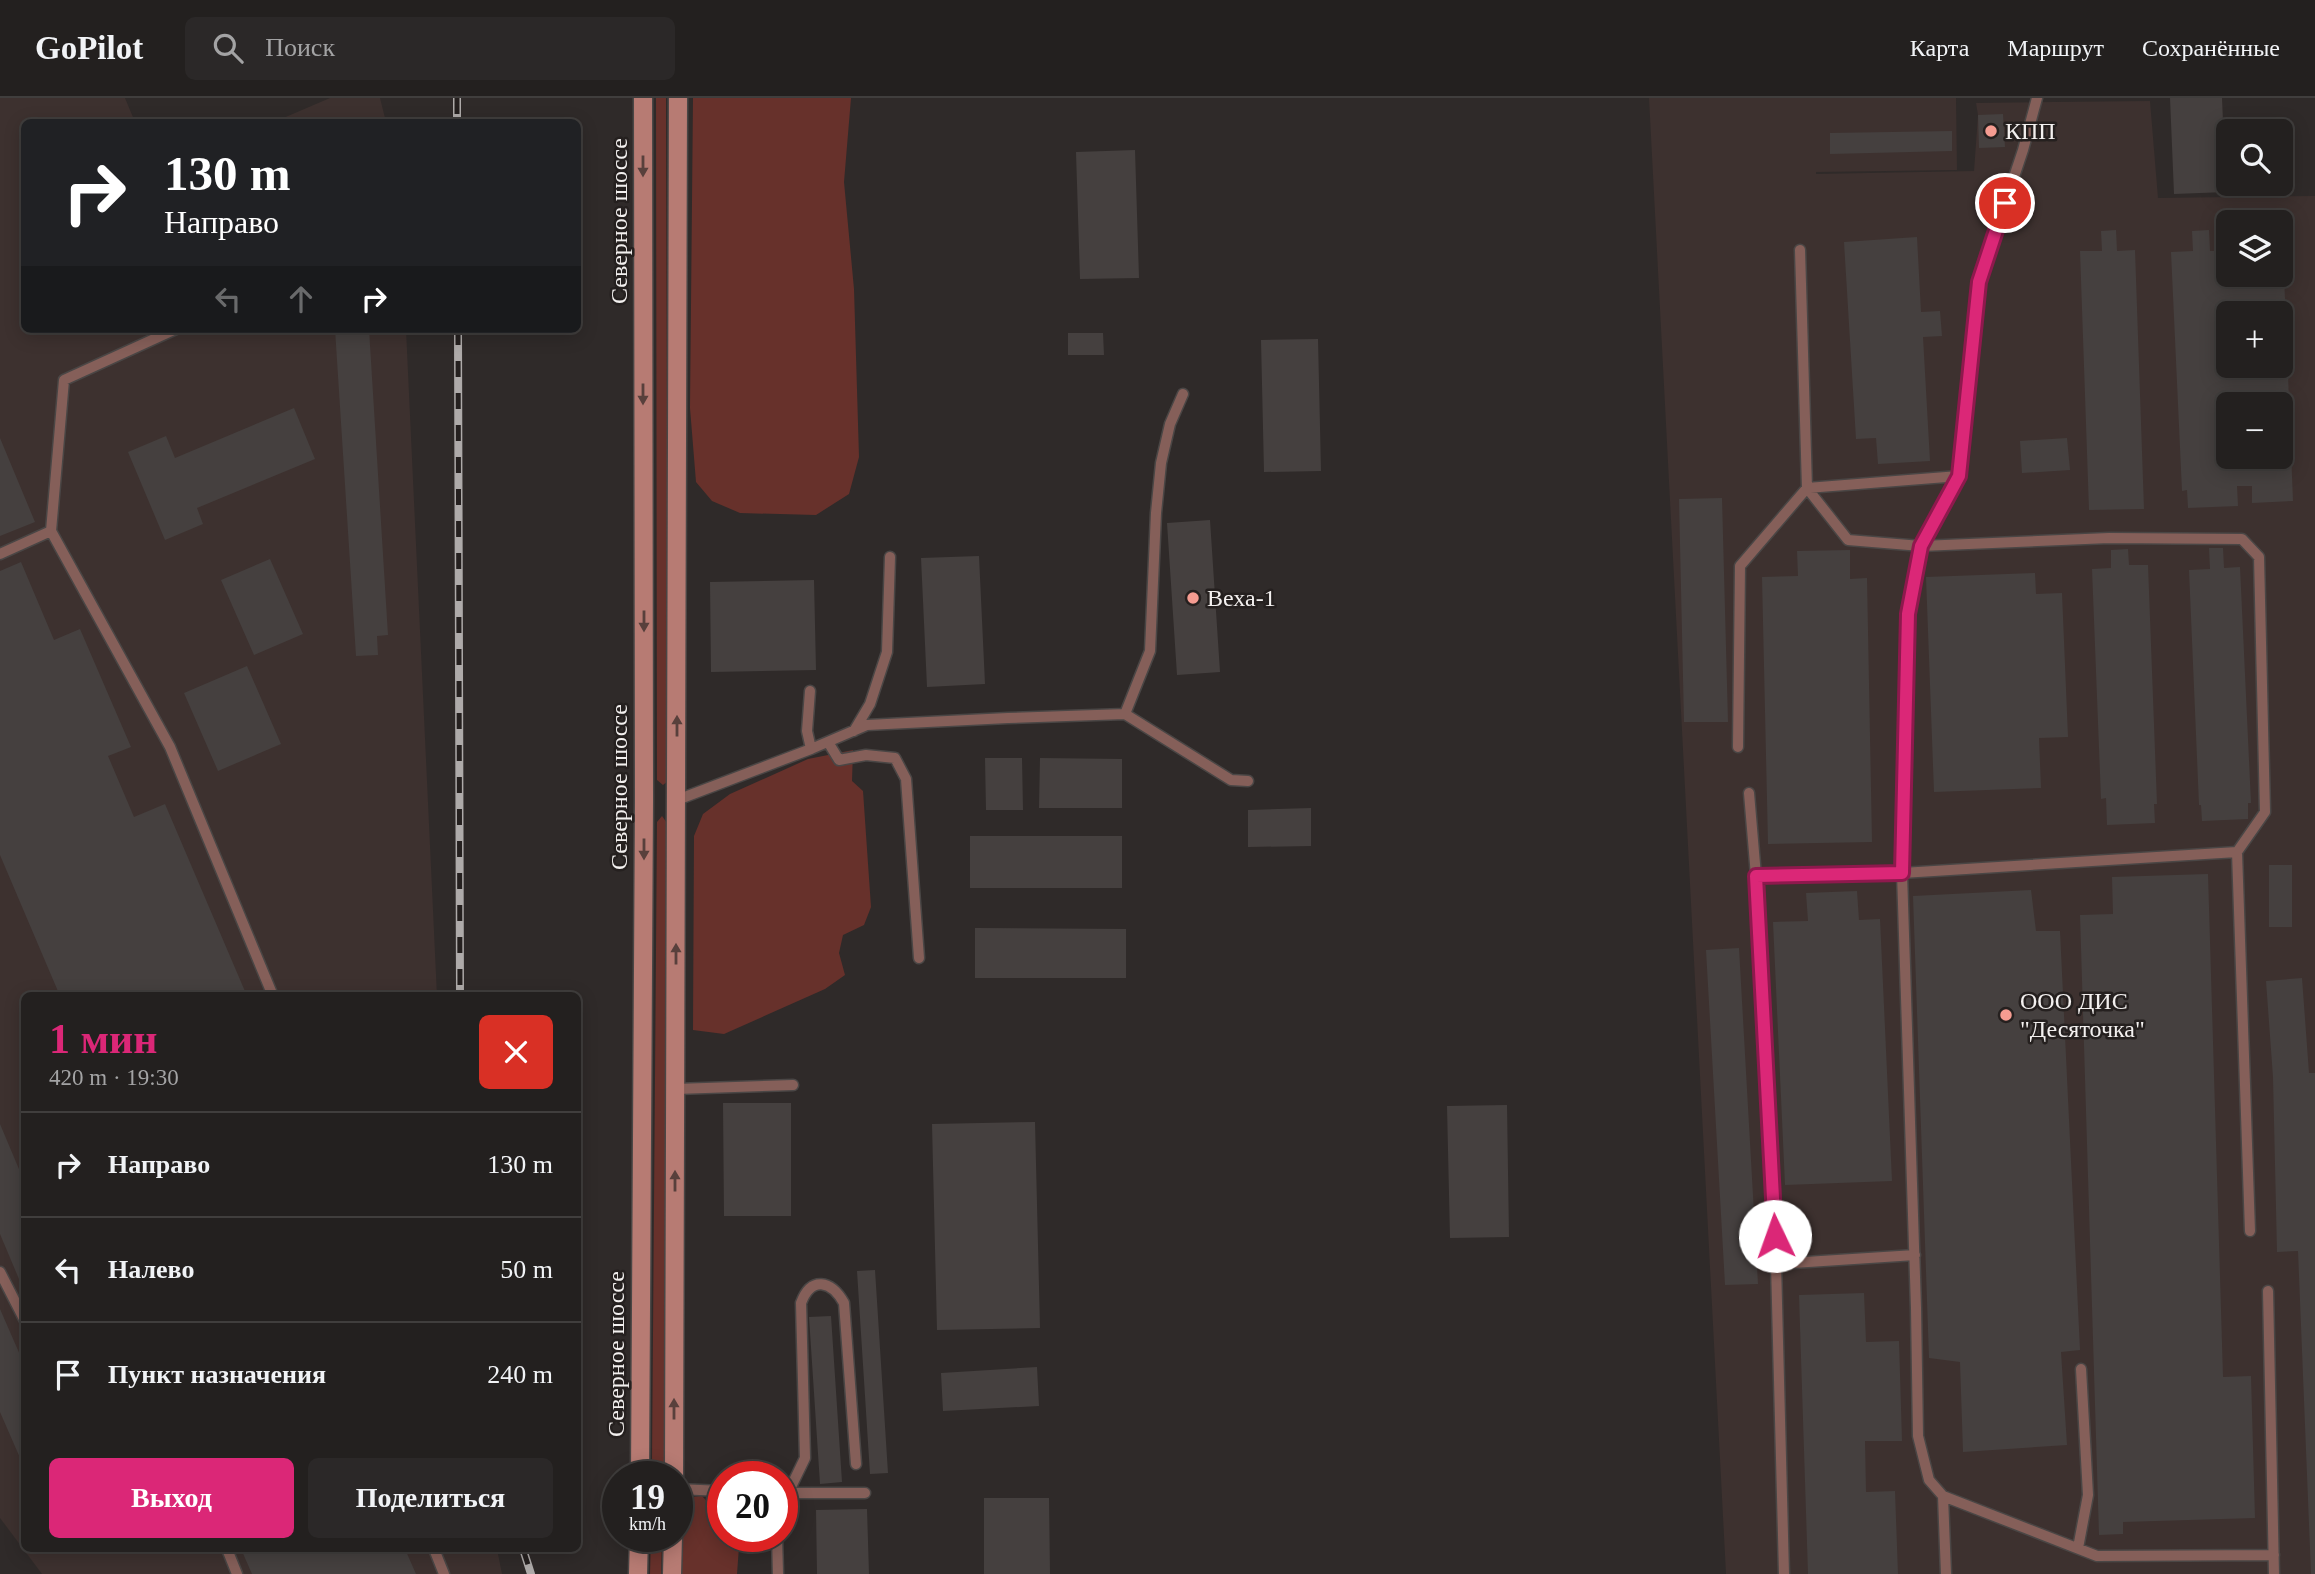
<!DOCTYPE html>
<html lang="ru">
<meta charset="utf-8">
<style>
:root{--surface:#23201f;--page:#2b2828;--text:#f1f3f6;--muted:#a3a3a4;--line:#403e3d;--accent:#db2777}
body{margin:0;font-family:"Times New Roman",serif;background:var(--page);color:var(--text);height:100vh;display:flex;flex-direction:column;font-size:26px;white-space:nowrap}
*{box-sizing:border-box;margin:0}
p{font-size:23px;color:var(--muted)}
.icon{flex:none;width:38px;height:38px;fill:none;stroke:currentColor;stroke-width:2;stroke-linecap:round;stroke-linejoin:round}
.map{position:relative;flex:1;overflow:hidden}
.side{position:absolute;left:21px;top:894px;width:560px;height:560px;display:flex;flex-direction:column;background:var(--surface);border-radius:10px;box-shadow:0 4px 18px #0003,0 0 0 2px var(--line)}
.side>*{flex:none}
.top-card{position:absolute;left:21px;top:21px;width:560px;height:214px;border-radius:10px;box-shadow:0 4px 18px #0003,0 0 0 2px var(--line);background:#202124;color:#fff;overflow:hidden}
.controls{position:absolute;left:2216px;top:21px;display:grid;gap:14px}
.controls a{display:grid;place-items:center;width:77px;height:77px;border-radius:10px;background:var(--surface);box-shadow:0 4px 18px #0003,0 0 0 2px var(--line);font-size:35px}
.speed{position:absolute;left:602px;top:1363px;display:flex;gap:14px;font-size:35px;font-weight:700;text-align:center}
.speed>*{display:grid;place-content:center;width:91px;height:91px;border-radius:50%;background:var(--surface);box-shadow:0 4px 18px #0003,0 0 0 2px var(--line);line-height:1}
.speed small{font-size:18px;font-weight:400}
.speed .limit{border:10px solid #d22;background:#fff;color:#111}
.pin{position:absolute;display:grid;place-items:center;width:60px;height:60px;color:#fff;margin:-30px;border:4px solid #fff;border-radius:50%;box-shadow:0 2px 7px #0007}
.me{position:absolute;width:77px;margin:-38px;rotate:357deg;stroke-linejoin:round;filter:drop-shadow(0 0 5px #0008)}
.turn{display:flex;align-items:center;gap:24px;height:147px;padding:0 28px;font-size:32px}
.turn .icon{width:91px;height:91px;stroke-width:2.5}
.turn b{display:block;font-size:49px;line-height:60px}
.lanes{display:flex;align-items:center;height:66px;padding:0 28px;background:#0003;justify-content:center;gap:35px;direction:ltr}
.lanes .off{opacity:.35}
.round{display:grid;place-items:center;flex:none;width:74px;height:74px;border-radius:10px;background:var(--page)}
.headline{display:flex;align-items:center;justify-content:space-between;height:119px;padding:0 28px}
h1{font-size:42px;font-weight:800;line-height:52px;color:var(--accent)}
.action{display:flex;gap:14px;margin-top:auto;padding:14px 28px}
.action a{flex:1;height:80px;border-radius:10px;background:var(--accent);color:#fff;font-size:28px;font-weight:800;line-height:80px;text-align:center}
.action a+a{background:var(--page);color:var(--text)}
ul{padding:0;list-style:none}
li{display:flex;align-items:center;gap:21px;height:105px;padding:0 28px;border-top:2px solid var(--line)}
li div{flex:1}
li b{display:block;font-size:26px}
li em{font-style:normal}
header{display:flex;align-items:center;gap:42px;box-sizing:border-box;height:98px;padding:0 35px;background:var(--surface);border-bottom:2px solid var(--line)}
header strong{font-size:33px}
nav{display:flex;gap:38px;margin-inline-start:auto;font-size:24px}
.search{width:490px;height:63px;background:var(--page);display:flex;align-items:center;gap:18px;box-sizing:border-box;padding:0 24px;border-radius:10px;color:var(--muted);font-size:26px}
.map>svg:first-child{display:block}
.built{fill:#3d312f;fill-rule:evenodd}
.green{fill:#67312b}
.building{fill:#45403f;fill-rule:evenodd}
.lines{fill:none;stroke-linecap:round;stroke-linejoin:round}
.service-casing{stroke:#4a4645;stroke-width:13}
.secondary-casing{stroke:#4a4645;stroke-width:21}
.service{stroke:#855f59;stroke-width:10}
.secondary{stroke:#b77b73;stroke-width:18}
.rail-casing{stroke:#aeaaa9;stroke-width:8}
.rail{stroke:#25201f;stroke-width:5;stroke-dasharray:16;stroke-linecap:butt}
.oneway{fill:#58403c}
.route-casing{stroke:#8e194d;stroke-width:18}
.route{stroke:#db2777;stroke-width:12}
.poi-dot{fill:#f59c91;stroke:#25201f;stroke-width:2.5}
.labels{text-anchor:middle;stroke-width:5;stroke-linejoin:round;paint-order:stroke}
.poi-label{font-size:24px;fill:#f3f0ef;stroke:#25201f;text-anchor:start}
.street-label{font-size:24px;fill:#f3f0ef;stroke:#25201f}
</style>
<header>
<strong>GoPilot</strong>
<div class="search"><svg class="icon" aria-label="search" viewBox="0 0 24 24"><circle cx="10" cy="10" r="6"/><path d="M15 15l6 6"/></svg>Поиск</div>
<nav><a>Карта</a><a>Маршрут</a><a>Сохранённые</a></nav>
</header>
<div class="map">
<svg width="2315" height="1476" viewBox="0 0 2315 1476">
<rect width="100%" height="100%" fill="#2f2a29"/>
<path class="built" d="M 0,0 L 125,0 L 135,24 L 24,24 L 24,231 L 406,231 L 437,898 L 24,898 L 24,1451 L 497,1451 L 502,1476 L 42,1476 L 0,1420 Z
M 330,0 L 380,0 L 386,24 L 274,24 Z
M 1649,0 L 1956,0 L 1957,72 L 1816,74 L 1816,76 L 1974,73 L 1978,17 L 1976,5 L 2150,3 L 2158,100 L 2315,98 L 2315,1476 L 1726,1476 ZM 2228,124 L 2280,124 L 2280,177 L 2228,177 ZM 2228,215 L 2280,215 L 2280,268 L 2228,268 ZM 2228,306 L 2280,306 L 2280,359 L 2228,359 Z"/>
<path class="green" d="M 656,0 L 666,0 L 668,683 L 663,687 L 657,682 Z
M 693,0 L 851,0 L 844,84 L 854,191 L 859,359 L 849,396 L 816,417 L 740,415 L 712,403 L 696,384 L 690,310 Z
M 853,652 L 852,683 L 863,693 L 871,809 L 864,827 L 843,837 L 839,855 L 845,877 L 825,891 L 724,936 L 693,932 L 694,738 L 703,716 L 730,696 L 808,661 Z
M 662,718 L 667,725 L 664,1364 L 660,1370 L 654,1368 L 652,1363 L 657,724 Z
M 702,1398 C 715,1411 709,1418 717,1430 C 722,1438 730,1443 739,1449 L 737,1476 L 682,1476 L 683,1413 L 692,1399 Z
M 651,1439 L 662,1439 L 661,1476 L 650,1476 Z"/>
<path class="building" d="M 2170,0 L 2222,0 L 2226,94 L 2174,96 Z
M 2003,16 L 2005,49 L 1979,50 L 1978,17 Z
M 1952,33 L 1952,53 L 1830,56 L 1830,35 Z
M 1135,52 L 1139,180 L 1080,181 L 1076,54 Z
M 2116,132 L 2117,153 L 2135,152 L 2144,411 L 2089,412 L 2080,153 L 2102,153 L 2101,133 Z
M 2209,132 L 2210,153 L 2228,153 L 2228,177 L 2280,177 L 2280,151 L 2283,151 L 2293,403 L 2252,405 L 2252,388 L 2237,388 L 2238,408 L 2188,410 L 2187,392 L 2182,393 L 2171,154 L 2193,153 L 2192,133 ZM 2228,215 L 2280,215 L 2280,268 L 2228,268 ZM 2228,306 L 2280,306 L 2280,359 L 2228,359 Z
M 1917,139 L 1921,214 L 1940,213 L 1942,238 L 1923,239 L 1930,363 L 1878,366 L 1876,340 L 1856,341 L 1844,144 Z
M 335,231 L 369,231 L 388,537 L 377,538 L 378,557 L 356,558 Z
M 1068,235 L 1103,235 L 1104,257 L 1068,257 Z
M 1318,241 L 1321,373 L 1264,374 L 1261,242 Z
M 294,310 L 315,361 L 197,410 L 203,426 L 165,442 L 128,354 L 166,338 L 175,360 Z
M 0,340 L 35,424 L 0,438 Z
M 2067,340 L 2070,372 L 2022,375 L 2020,343 Z
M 1722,400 L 1728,624 L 1684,624 L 1679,401 Z
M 1210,422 L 1220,574 L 1177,577 L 1167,425 Z
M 2209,450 L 2223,450 L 2224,470 L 2240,469 L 2251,705 L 2248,705 L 2248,721 L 2202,723 L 2201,707 L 2199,707 L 2189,472 L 2210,471 Z
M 2128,451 L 2129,467 L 2148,467 L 2157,706 L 2154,706 L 2155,725 L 2107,727 L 2106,700 L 2101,701 L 2092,471 L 2111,470 L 2111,452 Z
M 1850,452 L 1850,481 L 1867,480 L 1872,744 L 1768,746 L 1762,479 L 1798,478 L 1797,453 Z
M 979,458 L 985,586 L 927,589 L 921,460 Z
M 270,461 L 303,536 L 254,557 L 221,482 Z
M 21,464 L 54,542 L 80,531 L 131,649 L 108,658 L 134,719 L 165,706 L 247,898 L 60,898 L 0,757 L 0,473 Z
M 2035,475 L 2036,496 L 2062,495 L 2068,639 L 2039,640 L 2041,690 L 1934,694 L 1926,479 Z
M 814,482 L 816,572 L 711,574 L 710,484 Z
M 247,568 L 281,646 L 218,673 L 184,595 Z
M 985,660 L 1022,660 L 1023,712 L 986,712 Z
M 1040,660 L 1122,661 L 1122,710 L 1039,710 Z
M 1311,710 L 1311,748 L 1248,749 L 1248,712 Z
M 970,738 L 1122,738 L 1122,790 L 970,790 Z
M 2269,767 L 2292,767 L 2292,829 L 2269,829 Z
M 2208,776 L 2223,1279 L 2251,1278 L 2255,1420 L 2123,1424 L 2123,1436 L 2099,1437 L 2080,817 L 2113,816 L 2112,779 Z
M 2031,792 L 2036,833 L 2060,833 L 2080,1252 L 2061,1254 L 2067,1347 L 1963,1354 L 1960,1264 L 1929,1260 L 1913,798 Z
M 1857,793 L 1859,822 L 1880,821 L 1892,1083 L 1785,1087 L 1773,824 L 1808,823 L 1806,795 Z
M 975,830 L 1126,831 L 1126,880 L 975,880 Z
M 1739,850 L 1758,1186 L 1725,1187 L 1706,852 Z
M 2302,880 L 2309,975 L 2315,975 L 2315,1476 L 2311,1476 L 2298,1153 L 2277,1154 L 2273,979 L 2266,883 Z
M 723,1005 L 791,1005 L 791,1118 L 724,1118 Z
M 1507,1007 L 1509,1139 L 1450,1140 L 1447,1008 Z
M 1035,1024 L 1040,1230 L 937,1232 L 932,1026 Z
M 0,1026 L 24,1083 L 24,1193 L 0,1136 Z
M 875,1172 L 888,1375 L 870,1376 L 857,1173 Z
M 1864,1195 L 1866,1244 L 1899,1243 L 1902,1343 L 1865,1343 L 1866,1394 L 1895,1393 L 1898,1476 L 1808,1476 L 1799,1197 Z
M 0,1211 L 24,1266 L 24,1369 L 0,1314 Z
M 831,1218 L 842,1384 L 820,1386 L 809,1219 Z
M 1037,1269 L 1039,1308 L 943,1313 L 941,1275 Z
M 984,1400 L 1049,1400 L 1050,1476 L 984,1476 Z
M 867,1411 L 869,1476 L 817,1476 L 816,1412 Z
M 241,1451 L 405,1451 L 416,1476 L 252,1476 Z"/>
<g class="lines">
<defs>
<path id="service" d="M 2037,0 L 2023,52 L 1979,184 L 1959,378 L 1921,448 L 1908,516 L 1902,775 L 1916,1210 L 1918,1338 L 1929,1382 L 1943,1398 L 2097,1458 L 2274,1457
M 1800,152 L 1807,390 L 1959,378
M 51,433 L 170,649 L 273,898
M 0,456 L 51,433 L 64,282 L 176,231
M 810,593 L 807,633 L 811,651
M 1125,616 L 1150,553 L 1156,415 L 1161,365 L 1170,326 L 1183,296
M 854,633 L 870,606 L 887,554 L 890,459
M 828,644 L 839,662 L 866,657 L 895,660 L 906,681 L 919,860
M 1738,649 L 1740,468 L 1807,390 L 1848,442 L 1921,448 L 2109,440 L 2242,441 L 2259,459 L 2265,714 L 2237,754
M 1749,695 L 1756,778 L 1776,1166 L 1784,1476
M 677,702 L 811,651 L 867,627 L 1008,620 L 1125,616 L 1231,682 L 1248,683
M 1756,778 L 1902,775 L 2237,754 L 2250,1133
M 676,991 L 793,987
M 1776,1166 L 1915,1157
M 0,1174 L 24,1221
M 2268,1193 L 2274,1476
M 677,1391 L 723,1393
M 783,1395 L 865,1395
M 788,1395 L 805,1360 L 801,1205 C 811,1178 831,1182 844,1205 L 856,1366
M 1943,1398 L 1946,1476
M 777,1438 L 778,1476
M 2078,1450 L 2088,1397 L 2081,1271
M 227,1451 L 237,1476
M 434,1451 L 444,1476"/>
<path id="secondary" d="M 640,1379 L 644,702 L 643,0
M 674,1379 L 678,0
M 638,1476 L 639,1438
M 672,1476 L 673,1438"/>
</defs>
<use href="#service" class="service-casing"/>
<use href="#secondary" class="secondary-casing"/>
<use href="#service" class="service"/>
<use href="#secondary" class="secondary"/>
<defs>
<path id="rail" d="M 457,0 L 457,24
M 458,231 L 460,898
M 523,1451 L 531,1476"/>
</defs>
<use href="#rail" class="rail-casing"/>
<use href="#rail" class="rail"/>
</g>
<defs><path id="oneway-solid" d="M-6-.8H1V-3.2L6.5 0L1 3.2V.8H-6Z" transform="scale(1.75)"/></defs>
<g class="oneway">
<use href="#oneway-solid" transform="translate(643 68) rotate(90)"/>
<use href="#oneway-solid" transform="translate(643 296) rotate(90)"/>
<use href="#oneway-solid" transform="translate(644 523) rotate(90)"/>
<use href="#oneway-solid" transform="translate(677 628) rotate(-90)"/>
<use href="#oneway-solid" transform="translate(644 751) rotate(90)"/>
<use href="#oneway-solid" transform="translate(676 856) rotate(-90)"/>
<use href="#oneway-solid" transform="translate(675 1083) rotate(-90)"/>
<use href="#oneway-solid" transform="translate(674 1311) rotate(-90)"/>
</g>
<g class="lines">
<defs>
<path id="route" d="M 1775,1138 L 1756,778 L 1902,775 L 1908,516 L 1921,448 L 1959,378 L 1979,184 L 2005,105"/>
</defs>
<use href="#route" class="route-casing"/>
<use href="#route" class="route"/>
</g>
<g class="poi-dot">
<circle cx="1991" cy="33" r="7"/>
<circle cx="1193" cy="500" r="7"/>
<circle cx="2006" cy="917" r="7"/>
</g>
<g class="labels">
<g class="poi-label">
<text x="2005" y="41">КПП</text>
<text x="1207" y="508">Веха-1</text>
<text x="2020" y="911">ООО ДИС<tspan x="2020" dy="28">"Десяточка"</tspan></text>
</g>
<g class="street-label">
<text transform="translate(619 123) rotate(-90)" y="8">Северное шоссе</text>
<text transform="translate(619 689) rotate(-90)" y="8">Северное шоссе</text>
<text transform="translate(616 1256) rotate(-90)" y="8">Северное шоссе</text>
</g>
</g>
</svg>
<div class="controls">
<a><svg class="icon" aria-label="search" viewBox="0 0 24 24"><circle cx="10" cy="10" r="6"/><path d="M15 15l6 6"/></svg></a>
<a><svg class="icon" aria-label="layers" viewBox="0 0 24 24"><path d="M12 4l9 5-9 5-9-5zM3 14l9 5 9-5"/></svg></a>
<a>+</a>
<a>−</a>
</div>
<div class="speed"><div>19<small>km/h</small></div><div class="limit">20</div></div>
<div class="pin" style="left:2005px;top:105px;background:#d93025"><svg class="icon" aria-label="arrive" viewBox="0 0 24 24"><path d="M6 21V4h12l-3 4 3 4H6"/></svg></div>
<svg class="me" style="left:1775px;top:1138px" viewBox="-20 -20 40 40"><circle r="19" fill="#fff"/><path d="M0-13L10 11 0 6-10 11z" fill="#db2777"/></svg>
<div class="top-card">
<div class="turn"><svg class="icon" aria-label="right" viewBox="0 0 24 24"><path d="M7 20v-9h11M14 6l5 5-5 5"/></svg><div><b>130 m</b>Направо</div></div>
<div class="lanes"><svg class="icon off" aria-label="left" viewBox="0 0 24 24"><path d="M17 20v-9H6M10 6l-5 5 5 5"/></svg><svg class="icon off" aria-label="ahead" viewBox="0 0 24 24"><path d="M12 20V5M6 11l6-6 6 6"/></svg><svg class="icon" aria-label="right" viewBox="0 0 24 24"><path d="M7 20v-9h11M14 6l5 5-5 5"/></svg></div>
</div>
<section class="side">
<div class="headline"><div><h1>1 мин</h1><p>420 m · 19:30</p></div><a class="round" style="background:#d93025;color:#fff"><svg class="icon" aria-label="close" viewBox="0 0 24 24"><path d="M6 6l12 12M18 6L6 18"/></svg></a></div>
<ul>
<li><svg class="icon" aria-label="right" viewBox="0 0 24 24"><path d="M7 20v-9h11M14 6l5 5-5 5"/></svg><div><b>Направо</b></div><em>130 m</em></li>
<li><svg class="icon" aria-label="left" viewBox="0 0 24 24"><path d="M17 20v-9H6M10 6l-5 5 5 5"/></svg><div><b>Налево</b></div><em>50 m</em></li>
<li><svg class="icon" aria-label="arrive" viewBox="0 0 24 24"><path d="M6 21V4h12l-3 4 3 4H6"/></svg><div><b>Пункт назначения</b></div><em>240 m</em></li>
</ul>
<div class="action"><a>Выход</a><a>Поделиться</a></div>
</section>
</div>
